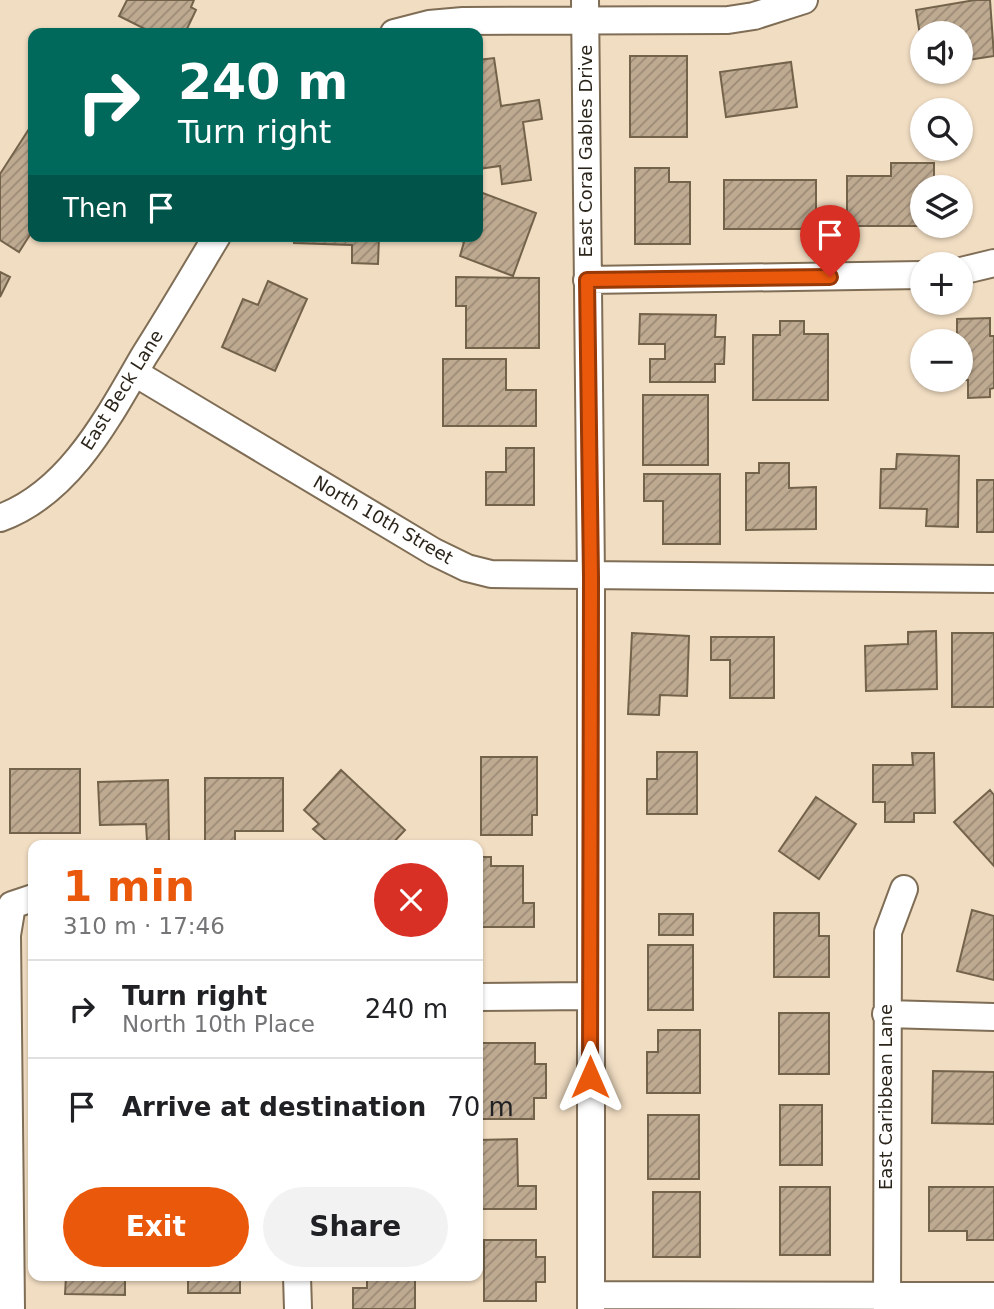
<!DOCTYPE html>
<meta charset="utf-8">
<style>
:root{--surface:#fff;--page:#f2f2f2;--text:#202124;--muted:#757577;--line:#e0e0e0;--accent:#ea580c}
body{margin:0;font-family:"DejaVu Sans",sans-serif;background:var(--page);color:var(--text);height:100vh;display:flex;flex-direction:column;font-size:26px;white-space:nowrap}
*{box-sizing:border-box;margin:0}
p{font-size:23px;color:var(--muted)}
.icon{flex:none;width:38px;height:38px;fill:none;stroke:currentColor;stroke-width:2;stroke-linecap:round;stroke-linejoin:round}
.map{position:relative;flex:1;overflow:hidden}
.drawer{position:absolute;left:28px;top:840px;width:455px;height:441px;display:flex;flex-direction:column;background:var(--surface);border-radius:14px;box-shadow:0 2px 5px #0004}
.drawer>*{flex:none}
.hud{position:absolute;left:28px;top:28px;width:455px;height:214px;border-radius:14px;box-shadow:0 2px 5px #0004;background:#00695c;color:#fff;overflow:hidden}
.buttons{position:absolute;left:910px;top:21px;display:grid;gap:14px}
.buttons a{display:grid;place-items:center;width:63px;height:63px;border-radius:50%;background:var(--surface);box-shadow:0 2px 5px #0004;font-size:35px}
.pin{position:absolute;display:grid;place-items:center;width:60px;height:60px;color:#fff;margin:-72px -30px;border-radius:50% 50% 50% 0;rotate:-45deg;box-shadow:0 0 7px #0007}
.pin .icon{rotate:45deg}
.me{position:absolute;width:77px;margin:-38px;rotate:0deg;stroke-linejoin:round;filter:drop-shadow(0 0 5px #0008)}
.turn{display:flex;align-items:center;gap:24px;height:147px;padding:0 35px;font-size:32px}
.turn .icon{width:91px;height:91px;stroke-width:2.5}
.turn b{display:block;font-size:49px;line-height:60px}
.then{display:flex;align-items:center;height:66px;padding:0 35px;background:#0003;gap:14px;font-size:26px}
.round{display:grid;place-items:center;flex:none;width:74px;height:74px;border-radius:37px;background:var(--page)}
.overview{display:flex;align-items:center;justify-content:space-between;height:119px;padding:0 35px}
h1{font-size:42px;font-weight:700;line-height:52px;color:var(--accent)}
.action{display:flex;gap:14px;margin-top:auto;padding:14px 35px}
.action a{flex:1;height:80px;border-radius:42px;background:var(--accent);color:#fff;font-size:28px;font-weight:700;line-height:80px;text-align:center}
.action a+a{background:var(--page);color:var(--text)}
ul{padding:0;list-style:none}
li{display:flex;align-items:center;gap:21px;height:98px;padding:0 35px;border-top:2px solid var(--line)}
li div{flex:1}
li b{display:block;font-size:26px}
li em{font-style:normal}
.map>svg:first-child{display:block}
.building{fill:url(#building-hatch);stroke:#74634b;stroke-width:2}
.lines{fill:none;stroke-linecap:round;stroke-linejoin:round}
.street-casing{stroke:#7f6d55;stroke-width:30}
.street{stroke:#fff;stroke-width:26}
.route-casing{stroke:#983908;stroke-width:18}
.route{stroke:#ea580c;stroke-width:12}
.labels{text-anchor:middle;stroke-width:6;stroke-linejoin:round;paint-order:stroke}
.street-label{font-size:18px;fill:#2b241a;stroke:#fff}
</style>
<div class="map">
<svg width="994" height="1309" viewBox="0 0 994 1309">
<defs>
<pattern id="building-hatch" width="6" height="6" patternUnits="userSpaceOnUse" patternTransform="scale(1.75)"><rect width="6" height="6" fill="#beaa91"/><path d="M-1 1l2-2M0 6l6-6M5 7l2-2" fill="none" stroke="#9b8a76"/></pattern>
</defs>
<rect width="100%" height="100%" fill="#f1ddc2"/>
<path class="building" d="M 127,0 L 194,0 L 191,7 L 196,10 L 185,33 L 153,33 L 119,16 Z
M 975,0 L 990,0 L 994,56 L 961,61 L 961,33 L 922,33 L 922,48 L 916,10 Z
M 630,56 L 687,56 L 687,137 L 630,137 Z
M 494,58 L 501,106 L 539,100 L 542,119 L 523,122 L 531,180 L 502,184 L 500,166 L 478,169 L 478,60 Z
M 791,62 L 797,107 L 726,117 L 720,72 Z
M 29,129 L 33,132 L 33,230 L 19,252 L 0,240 L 0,174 Z
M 891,163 L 934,163 L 934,187 L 922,187 L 922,226 L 934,226 L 847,226 L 847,176 L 891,176 Z
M 635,168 L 669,168 L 669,182 L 690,182 L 690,244 L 635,244 Z
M 724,180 L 816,180 L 816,229 L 724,229 Z
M 480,192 L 536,213 L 513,276 L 460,256 L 464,242 L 451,237 L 478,236 Z
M 294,236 L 379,236 L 378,264 L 352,263 L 352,245 L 294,243 Z
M 0,272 L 10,277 L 0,297 Z
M 456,277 L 539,278 L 539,348 L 466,348 L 466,306 L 456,306 Z
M 268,281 L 307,299 L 275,371 L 222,347 L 243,299 L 258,305 Z
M 640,314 L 716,315 L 715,337 L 725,337 L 724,364 L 715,364 L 715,382 L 650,382 L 650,359 L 665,359 L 665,344 L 639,344 Z
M 990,318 L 990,336 L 994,336 L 994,388 L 990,389 L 990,397 L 968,398 L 968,380 L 942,380 L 961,380 L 961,341 L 941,341 L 941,334 L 957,334 L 957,319 Z
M 780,321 L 804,321 L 804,334 L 828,334 L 828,400 L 753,400 L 753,335 L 780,335 Z
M 443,359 L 506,359 L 506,390 L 536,390 L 536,426 L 443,426 Z
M 643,395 L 708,395 L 708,465 L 643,465 Z
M 506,448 L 534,448 L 534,505 L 486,505 L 486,472 L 506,472 Z
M 897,454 L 959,456 L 958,527 L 926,526 L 927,509 L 880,508 L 881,469 L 896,469 Z
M 759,463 L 789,463 L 789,488 L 816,487 L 816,529 L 746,530 L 746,473 L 759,473 Z
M 644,474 L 720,474 L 720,544 L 663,544 L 663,501 L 644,501 Z
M 977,480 L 994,480 L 994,532 L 977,532 Z
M 936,631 L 937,689 L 866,691 L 865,646 L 908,644 L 908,632 Z
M 632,633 L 689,636 L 687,696 L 660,695 L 659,715 L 628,714 Z
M 952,633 L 994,633 L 994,707 L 952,707 Z
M 711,637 L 774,637 L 774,698 L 730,698 L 730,660 L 711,660 Z
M 657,752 L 697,752 L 697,814 L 647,814 L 647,779 L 657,779 Z
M 912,753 L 934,753 L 935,813 L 914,813 L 914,822 L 885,822 L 885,802 L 873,802 L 873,765 L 913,765 Z
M 481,757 L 537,757 L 537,815 L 532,815 L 532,835 L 481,835 Z
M 10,769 L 80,769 L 80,833 L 10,833 Z
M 341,770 L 405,830 L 391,845 L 331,845 L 313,829 L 319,824 L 304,810 Z
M 205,778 L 283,778 L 283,831 L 235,831 L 235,844 L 205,844 Z
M 168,780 L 169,841 L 147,841 L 146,824 L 100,825 L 98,782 Z
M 990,790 L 994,795 L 994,866 L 954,822 Z
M 816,797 L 856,824 L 819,879 L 779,851 Z
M 478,857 L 491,857 L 491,866 L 523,866 L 523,903 L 534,903 L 534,927 L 478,927 Z
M 972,910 L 994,916 L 994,980 L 957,971 Z
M 774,913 L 819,913 L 819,936 L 829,936 L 829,977 L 774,977 Z
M 659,914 L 693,914 L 693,935 L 659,935 Z
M 648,945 L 693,945 L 693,1010 L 648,1010 Z
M 779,1013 L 829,1013 L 829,1074 L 779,1074 Z
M 658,1030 L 700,1030 L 700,1093 L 647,1093 L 647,1052 L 658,1052 Z
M 482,1043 L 535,1043 L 535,1064 L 546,1064 L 546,1098 L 534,1098 L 534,1119 L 482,1119 Z
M 933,1071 L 994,1072 L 994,1124 L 932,1123 Z
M 780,1105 L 822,1105 L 822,1165 L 780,1165 Z
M 648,1115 L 699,1115 L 699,1179 L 648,1179 Z
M 517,1139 L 518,1186 L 536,1186 L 536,1209 L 478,1209 L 478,1140 Z
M 780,1187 L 830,1187 L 830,1255 L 780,1255 Z
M 929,1187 L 994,1187 L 994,1240 L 967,1240 L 967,1231 L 929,1231 Z
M 653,1192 L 700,1192 L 700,1257 L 653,1257 Z
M 484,1240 L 536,1240 L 536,1257 L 545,1257 L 545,1282 L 536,1282 L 536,1301 L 484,1301 Z
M 66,1276 L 125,1276 L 125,1295 L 65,1294 Z
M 188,1276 L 240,1276 L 240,1293 L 188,1293 Z
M 367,1276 L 415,1276 L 415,1309 L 353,1309 L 353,1288 L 367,1288 Z"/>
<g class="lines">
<defs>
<path id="street" d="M 585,0 L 591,578 L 591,1309
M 394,33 L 429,24 L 463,21 L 728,20 L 754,16 L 804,0
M 961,271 L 994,263
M 587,280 L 922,275
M 135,373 L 434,552 L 467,568 L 491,574 L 994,579
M 0,518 C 70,493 109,416 144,356 C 169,317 193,276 217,236
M 478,997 L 590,996
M 886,1014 L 994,1017
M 297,1276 L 298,1309
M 591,1295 L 994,1296
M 11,1309 L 7,935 L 12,905 L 33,898
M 887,1309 L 888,932 L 904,889"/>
</defs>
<use href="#street" class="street-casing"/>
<use href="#street" class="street"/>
</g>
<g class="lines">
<defs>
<path id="route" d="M 590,1077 L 591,578 L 587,280 L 830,277"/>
</defs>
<use href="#route" class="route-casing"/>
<use href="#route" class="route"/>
</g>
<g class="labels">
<g class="street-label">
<text transform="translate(586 151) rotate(-90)" y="6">East Coral Gables Drive</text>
<text transform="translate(122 390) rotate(-58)" y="6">East Beck Lane</text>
<text transform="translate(383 520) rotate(30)" y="6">North 10th Street</text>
<text transform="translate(886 1097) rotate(-90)" y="6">East Caribbean Lane</text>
</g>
</g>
</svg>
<div class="buttons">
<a><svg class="icon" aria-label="sound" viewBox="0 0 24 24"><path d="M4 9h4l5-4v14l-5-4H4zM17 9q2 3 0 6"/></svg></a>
<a><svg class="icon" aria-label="search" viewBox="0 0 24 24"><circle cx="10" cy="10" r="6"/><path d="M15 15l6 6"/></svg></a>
<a><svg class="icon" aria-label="layers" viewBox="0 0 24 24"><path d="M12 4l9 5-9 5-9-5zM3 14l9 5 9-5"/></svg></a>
<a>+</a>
<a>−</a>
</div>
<div class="pin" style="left:830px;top:277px;background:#d93025"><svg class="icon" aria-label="arrive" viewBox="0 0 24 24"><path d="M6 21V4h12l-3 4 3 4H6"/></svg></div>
<svg class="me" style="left:590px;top:1077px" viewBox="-20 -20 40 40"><path d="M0-17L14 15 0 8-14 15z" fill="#ea580c" stroke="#fff" stroke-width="4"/></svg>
<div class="hud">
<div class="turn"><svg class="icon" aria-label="right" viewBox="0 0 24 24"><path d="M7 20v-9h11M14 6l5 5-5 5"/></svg><div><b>240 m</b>Turn right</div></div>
<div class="then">Then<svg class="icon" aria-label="arrive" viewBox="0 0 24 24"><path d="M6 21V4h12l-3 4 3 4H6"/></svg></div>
</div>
<section class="drawer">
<div class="overview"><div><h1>1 min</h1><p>310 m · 17:46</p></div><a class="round" style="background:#d93025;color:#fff"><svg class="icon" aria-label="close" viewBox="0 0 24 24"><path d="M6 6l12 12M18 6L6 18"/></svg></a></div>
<ul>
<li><svg class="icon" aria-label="right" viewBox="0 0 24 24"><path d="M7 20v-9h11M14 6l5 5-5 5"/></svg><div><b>Turn right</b><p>North 10th Place</p></div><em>240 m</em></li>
<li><svg class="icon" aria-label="arrive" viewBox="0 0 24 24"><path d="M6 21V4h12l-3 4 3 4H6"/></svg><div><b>Arrive at destination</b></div><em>70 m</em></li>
</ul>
<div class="action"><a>Exit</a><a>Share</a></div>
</section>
</div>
